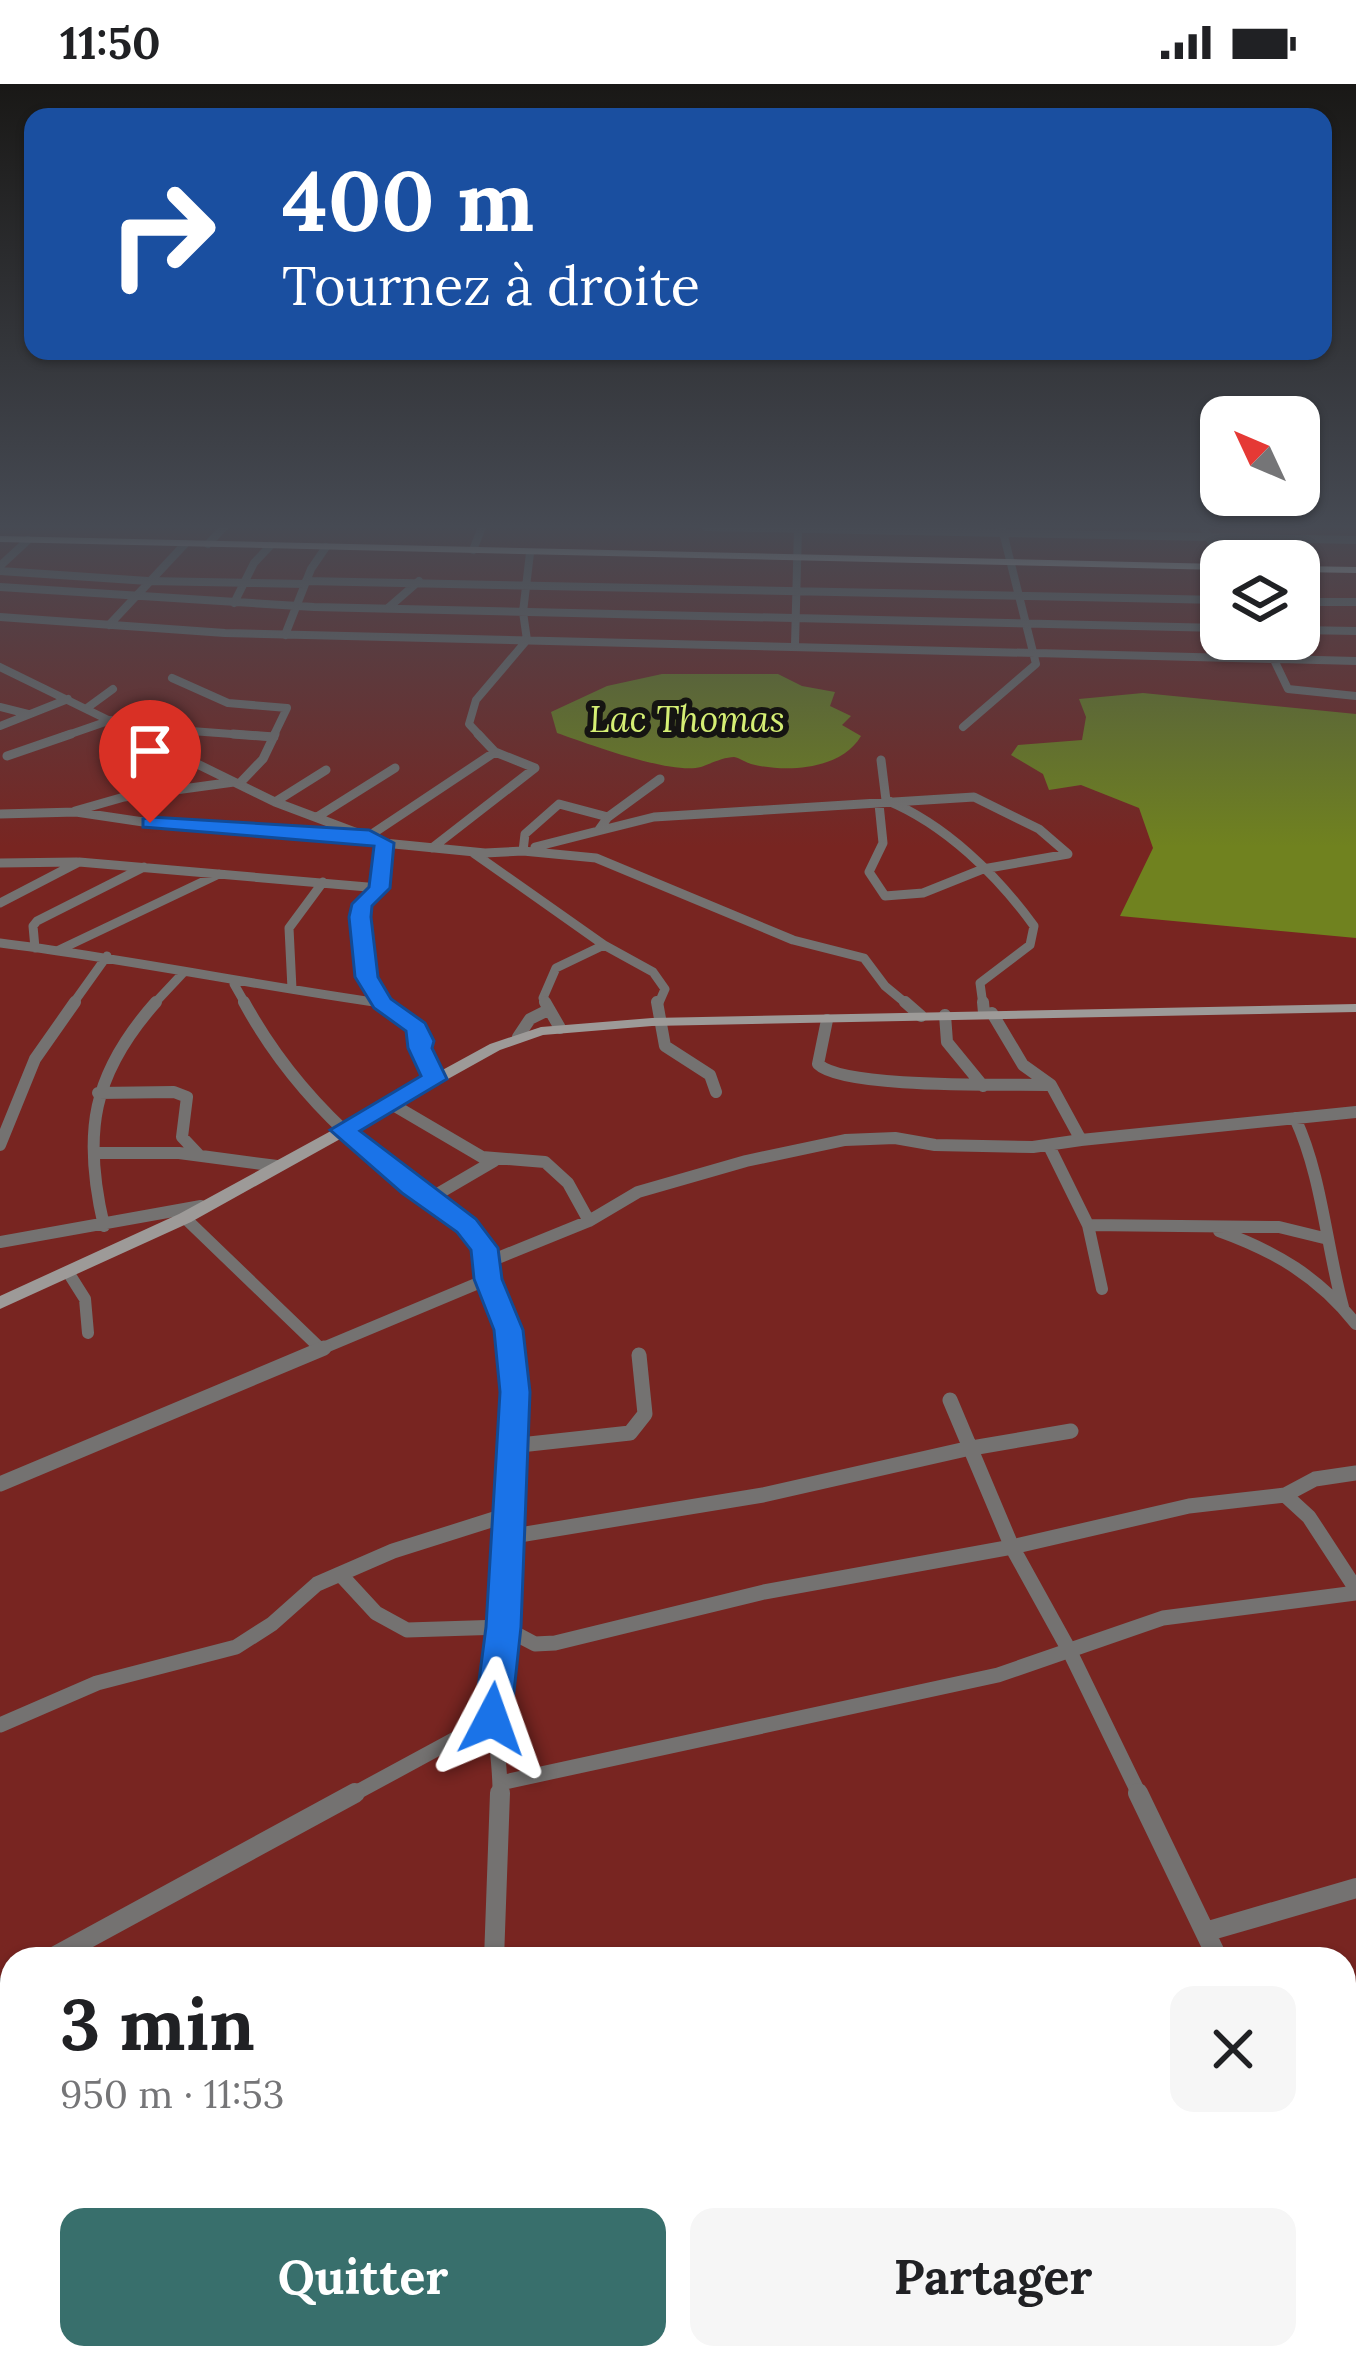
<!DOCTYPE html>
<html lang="fr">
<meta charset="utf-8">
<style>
:root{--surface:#fff;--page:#f6f6f6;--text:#202124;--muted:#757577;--accent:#386f6c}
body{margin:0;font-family:Lora,serif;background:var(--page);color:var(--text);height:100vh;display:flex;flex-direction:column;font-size:45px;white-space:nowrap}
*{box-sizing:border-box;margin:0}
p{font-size:39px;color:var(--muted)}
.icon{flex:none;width:66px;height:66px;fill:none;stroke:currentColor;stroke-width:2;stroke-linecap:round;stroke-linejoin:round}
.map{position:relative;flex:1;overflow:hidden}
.drawer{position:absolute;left:0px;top:1863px;width:1356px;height:423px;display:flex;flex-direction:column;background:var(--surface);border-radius:36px 36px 0 0;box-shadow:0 3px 9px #0004}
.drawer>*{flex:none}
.hud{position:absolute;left:24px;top:24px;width:1308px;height:252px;border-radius:24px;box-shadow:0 3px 9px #0004;background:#1a4fa0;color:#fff;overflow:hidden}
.needle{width:78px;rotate:314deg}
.buttons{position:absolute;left:1200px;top:312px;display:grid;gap:24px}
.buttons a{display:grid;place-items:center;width:120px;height:120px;border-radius:24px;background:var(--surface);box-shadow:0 3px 9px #0004;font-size:60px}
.pin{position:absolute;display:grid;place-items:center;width:102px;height:102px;color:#fff;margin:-123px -51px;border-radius:50% 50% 50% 0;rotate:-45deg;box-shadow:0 0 12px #0007}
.pin .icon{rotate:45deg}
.me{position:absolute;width:132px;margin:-66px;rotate:4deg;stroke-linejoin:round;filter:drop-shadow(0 0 9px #0008)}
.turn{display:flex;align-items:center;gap:42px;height:252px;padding:0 60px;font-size:54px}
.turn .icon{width:156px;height:156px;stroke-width:2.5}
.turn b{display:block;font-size:84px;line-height:102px}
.round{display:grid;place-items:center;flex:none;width:126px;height:126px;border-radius:24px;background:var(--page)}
.overview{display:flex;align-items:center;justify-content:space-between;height:204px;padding:0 60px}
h1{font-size:72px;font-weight:700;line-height:90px}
.action{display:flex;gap:24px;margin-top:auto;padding:24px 60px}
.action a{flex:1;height:138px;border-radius:24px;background:var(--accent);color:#fff;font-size:48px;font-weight:700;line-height:138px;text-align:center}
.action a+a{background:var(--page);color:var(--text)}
.status{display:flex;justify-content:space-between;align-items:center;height:84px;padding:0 60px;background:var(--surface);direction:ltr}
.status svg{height:33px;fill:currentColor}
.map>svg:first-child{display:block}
.green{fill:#782521;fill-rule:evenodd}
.water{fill:#70821f}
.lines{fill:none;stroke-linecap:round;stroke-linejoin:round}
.street-far4{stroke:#747271;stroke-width:8}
.street-far3{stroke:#747271;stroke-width:9}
.street-far2{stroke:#747271;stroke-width:12}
.street-far1{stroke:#747271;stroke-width:15}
.street{stroke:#747271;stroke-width:20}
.secondary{fill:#9d9a98;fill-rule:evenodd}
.highway{fill:#dad5d2;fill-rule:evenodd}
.route{fill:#1a73e8;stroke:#114b97;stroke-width:3}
.labels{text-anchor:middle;stroke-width:12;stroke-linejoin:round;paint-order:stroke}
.far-water-label{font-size:36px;font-style:italic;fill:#d5ef74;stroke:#151412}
</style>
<div class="status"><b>11:50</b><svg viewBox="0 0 49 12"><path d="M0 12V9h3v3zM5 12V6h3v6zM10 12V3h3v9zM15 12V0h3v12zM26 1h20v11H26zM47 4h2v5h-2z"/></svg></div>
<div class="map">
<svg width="1356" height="2284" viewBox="0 0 1356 2284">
<rect width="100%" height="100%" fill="#2e2b28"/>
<path class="green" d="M 0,443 L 1356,443 L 1356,2284 L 0,2284 ZM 1221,477 L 1299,477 L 1299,555 L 1221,555 ZM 12,1875 L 1344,1875 L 1344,2274 L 12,2274 Z"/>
<path class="water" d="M 662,590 L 778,590 L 802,602 L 835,608 L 830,622 L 851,632 L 842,641 L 861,652 C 841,686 786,689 751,680 C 745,678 740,674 734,673 C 724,673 709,680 701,683 C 670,691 586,659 557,649 L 551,628 L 607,602 Z
M 1143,609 L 1356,630 L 1356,854 L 1120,832 L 1153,764 L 1139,724 L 1081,701 L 1049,706 L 1043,690 L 1011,671 L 1018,661 L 1082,656 L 1086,633 L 1079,615 Z"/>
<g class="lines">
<path class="street-far4" d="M 706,443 L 1356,456
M 1203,443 L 1222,477
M 208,460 L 224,443
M 473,466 L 482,443
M 0,482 L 28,456
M 0,487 L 148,497 L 305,500
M 306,497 L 1221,516
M 0,503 L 314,523 L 1221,544
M 1299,518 L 1356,518
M 234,519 L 254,479 L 270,462
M 388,524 L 419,497
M 0,533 L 225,549 L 1356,577
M 109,541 L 185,460
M 1299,546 L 1356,547
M 285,551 L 311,485 L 326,463
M 1264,555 L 1288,605 L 1356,612
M 795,561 L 798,443
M 0,583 L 143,653
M 172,594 L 228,619 L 287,624 L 273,653
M 0,623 L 28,630
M 87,624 L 113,605
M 0,642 L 68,615
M 963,643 L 1036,580 L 1002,444
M 191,647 L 274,653
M 62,653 L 111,636
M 481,653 L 469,640 L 476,616 L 527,556 L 523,528 L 530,469"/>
<path class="street-far3" d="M 136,650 L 275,718 L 384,759 L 379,804 L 362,821 L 360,833 L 366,893 L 386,921
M 233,650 L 274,653
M 7,672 L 71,650
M 881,676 L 886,716 C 945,740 997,791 1034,842 L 1030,861 L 980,899 L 983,921
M 239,700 L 263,675 L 275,650
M 275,718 L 326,686
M 75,727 L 124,713 L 234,698
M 0,730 L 76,728 L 150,739 L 369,752 L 495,668
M 317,733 L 395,684
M 598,747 L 654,733 L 974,713 L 1039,745 L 1068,770 L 983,785 L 923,809 L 885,812 L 869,788 L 883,759 L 879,720
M 384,759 L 485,769 L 523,767 L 525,750 L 559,720 L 608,733
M 535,763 L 598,747 L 608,733 L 660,695
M 432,764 L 535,684 L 495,668 L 478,650
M 523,767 L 596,774 L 793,856 L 864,874 L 885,902 L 908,921
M 472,768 L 604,861 L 653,888 L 665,905 L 658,921
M 0,779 L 77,778
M 0,819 L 79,778 L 379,804
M 0,859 C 128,875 253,901 381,919
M 35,864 L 33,842 L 37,837 L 144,783
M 59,866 L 219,790
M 234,900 L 246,921
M 292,905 L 289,844 L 323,798
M 72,921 L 107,872
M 153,921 L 183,889
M 547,921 L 543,914 L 556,884 L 604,861"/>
<path class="street-far2" d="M 244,918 C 274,973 313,1020 360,1061 C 395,1091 459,1122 481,1161 C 487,1171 485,1185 489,1197 C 496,1221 507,1241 510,1267
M 382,918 L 417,943 L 420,964 L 435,995
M 545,918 L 560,944
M 657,918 L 665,962 L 710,991 L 716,1008
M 905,918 L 921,932
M 983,918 L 984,929
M 992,929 L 1023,981 L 1051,1001 L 1081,1056 L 1356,1028
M 945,931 L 947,958 L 983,1002
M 827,936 L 818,980 C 843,1005 1007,1000 1050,1001
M 518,953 L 530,935 L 548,926
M 98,1009 L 174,1008 L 187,1013 L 182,1053 L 199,1071
M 390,1019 L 482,1073 L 545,1078 L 568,1099 L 589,1137
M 1295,1034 C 1322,1092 1326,1161 1343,1223
M 0,1061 L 35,975 L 75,918
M 1049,1062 L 1088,1141 L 1102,1205
M 95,1069 L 179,1069 L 277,1082
M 429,1115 L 494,1077
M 185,1134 L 321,1265
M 1088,1141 L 1279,1143 L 1324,1154
M 104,1142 C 82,1049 92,990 156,918
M 1219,1147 C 1275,1167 1319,1193 1356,1240
M 0,1158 L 201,1122
M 488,1178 L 589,1137 L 638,1108 L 746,1077 L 845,1056 L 895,1054 L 935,1061 L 1033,1063 L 1081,1056
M 68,1188 L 85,1215 L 88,1249
M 316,1267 L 488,1195"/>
<path class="street-far1" d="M 950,1316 L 1012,1463 L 1069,1566 L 1140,1712
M 511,1362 L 630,1349 L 645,1330 L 639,1271
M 0,1400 L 324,1264
M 1285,1411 L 1309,1433 L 1356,1505
M 507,1453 L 763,1411 L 966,1365 L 1071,1347
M 340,1490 L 376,1529 L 407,1546 L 503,1543 L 535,1560 L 555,1559 L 764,1508 L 1012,1463 L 1189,1422 L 1285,1411 L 1315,1395 L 1356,1389
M 0,1641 L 97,1599 L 236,1563 L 272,1540 L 317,1500 L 393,1467 L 507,1431
M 500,1699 L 998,1591 L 1163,1534 L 1356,1509
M 350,1712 L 492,1635
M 500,1712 C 501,1672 490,1634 494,1593 C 504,1485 522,1373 510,1264"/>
<path class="street" d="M 1138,1709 L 1218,1875
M 1205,1848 L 1356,1804
M 50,1875 L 355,1709
M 494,1875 L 500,1709
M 0,1906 L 12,1898
M 1344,2117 L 1356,2128
M 1344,2164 L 1356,2159
M 515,2274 L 517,2284
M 1225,2274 L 1228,2284"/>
<path class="secondary" d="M 1356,920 L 1356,928 L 652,942 L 543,951 L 500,966 L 191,1138 L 0,1225 L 0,1212 L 179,1130 L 490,960 L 541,943 L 652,934 Z"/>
<path class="highway" d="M 0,452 L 1221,480 L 1221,486 L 0,458 Z
M 1299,482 L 1356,483 L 1356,489 L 1299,488 Z"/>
</g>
<linearGradient id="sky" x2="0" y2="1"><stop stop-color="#191816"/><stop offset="0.58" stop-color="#464a53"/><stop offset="1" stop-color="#464a53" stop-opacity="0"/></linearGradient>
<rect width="1356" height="763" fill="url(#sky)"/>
<path class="route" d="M 150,733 L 369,746 L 394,759 L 390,804 L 372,822 L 371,833 L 378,893 L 391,915 L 425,939 L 434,957 L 432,964 L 447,995 L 360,1047 L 476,1135 L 498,1164 L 502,1195 L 523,1246 L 530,1308 L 521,1543 L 511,1635 L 505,1646 L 492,1651 L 479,1646 L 474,1635 L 486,1543 L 500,1308 L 494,1246 L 474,1195 L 471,1166 L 457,1148 L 402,1109 L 330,1046 L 421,992 L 408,964 L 406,947 L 374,924 L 355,893 L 349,833 L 352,820 L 369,803 L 374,762 L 143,743 L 143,735 Z"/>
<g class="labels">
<g class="far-water-label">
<text x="687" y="648">Lac Thomas</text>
</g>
</g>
</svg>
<div class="buttons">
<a><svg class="needle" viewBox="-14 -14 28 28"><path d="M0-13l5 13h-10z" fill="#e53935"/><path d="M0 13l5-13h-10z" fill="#757577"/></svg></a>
<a><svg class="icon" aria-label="layers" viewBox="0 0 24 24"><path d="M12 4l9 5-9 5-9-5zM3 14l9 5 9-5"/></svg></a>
</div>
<div class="pin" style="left:150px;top:739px;background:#d93025"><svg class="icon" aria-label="arrive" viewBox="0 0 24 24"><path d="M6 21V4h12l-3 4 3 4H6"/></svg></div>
<svg class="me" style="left:492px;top:1635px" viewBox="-20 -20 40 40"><path d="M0-17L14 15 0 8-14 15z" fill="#1a73e8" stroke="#fff" stroke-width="4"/></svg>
<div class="hud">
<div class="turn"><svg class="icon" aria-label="right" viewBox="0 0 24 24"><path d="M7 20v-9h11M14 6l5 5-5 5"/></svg><div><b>400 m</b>Tournez à droite</div></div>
</div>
<section class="drawer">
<div class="overview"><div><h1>3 min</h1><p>950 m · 11:53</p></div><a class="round"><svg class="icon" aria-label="close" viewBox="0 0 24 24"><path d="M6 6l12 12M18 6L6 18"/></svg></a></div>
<div class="action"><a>Quitter</a><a>Partager</a></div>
</section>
</div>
